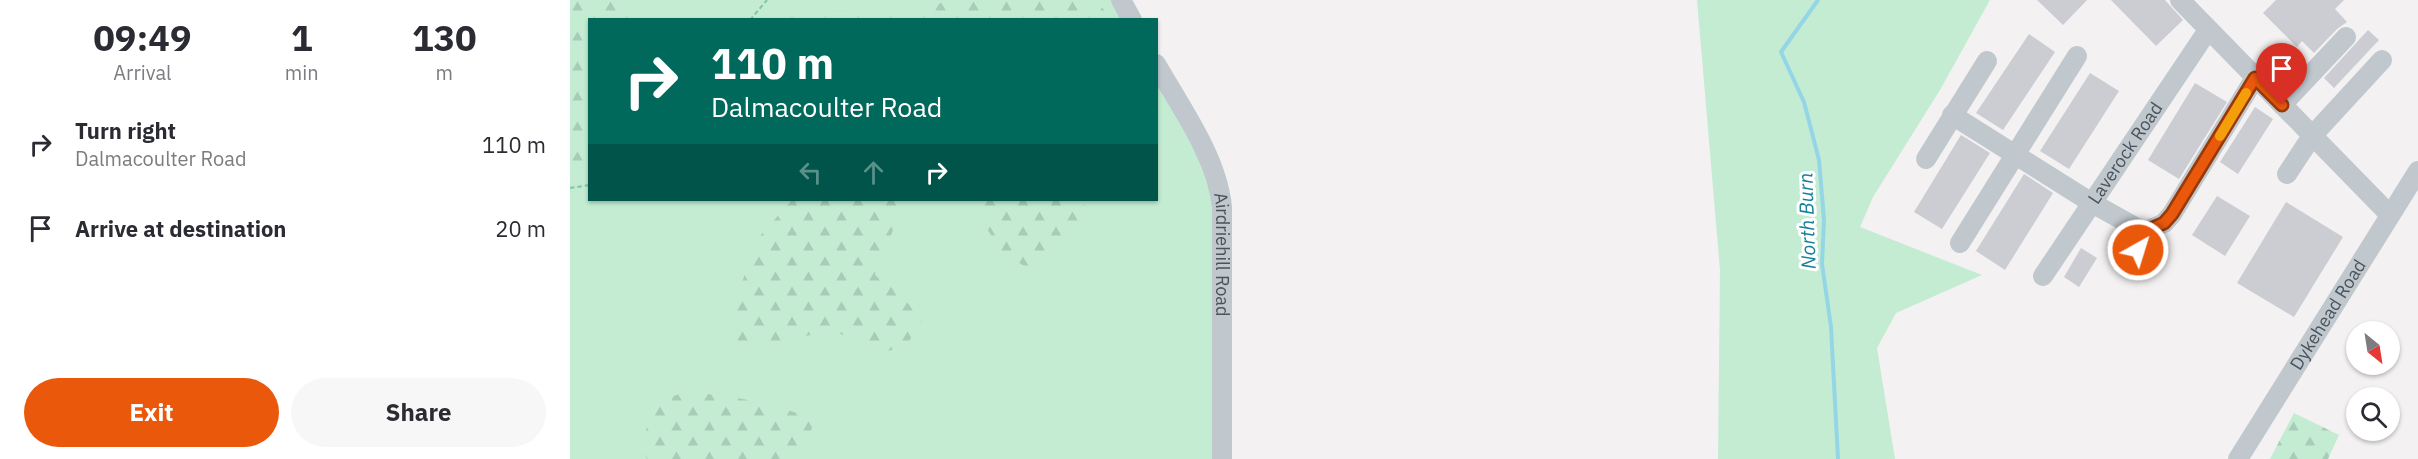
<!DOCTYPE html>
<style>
:root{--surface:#fff;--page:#f7f7f7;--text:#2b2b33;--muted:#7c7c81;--accent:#ea580c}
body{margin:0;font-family:"IBM Plex Sans",sans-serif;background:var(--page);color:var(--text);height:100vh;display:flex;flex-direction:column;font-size:22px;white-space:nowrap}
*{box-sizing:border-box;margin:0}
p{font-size:20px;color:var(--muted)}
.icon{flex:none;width:33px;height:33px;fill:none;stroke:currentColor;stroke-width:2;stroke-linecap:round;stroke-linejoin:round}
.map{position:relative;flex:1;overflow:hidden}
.details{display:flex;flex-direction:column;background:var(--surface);width:570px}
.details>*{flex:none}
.guide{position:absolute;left:18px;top:18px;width:570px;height:183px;border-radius:0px;box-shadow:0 2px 4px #0004;background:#00695c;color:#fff;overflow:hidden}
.needle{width:39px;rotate:150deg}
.buttons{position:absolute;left:1776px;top:321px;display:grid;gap:12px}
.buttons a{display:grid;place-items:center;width:54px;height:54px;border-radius:50%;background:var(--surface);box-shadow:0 2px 4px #0004;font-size:30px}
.pin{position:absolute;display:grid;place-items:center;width:51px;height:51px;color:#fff;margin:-62px -26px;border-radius:50% 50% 50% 0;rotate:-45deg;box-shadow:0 0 6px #0007}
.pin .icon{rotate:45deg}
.me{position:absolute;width:66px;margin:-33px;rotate:39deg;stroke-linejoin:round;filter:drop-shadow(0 0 4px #0008)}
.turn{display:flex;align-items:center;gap:21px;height:126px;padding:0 24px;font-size:27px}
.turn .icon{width:78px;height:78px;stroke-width:2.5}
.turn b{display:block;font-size:42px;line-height:51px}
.lanes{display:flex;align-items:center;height:57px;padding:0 24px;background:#0003;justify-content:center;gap:30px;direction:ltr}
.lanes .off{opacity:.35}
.eta{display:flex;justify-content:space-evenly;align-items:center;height:102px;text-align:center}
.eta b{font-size:36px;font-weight:700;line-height:42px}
.primary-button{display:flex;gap:12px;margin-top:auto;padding:12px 24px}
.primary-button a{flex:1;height:69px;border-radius:36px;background:var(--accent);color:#fff;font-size:24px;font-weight:700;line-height:69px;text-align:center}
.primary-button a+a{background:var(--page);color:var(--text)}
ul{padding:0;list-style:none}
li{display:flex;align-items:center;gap:18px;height:84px;padding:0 24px}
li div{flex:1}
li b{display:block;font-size:22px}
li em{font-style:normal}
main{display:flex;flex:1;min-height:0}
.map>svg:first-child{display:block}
.grass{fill:#c3ecd3}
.forest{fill:url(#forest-firs)}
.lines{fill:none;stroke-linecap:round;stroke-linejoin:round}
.stream{stroke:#94d6e6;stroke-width:4}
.building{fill:#cbcdd3}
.path{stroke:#7ec8a3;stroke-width:2;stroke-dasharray:4.5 3;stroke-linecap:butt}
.minor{stroke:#c0c8ce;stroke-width:20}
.route-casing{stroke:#983908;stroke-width:15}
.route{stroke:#ea580c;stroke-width:10}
.slow{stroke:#f59e0b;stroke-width:10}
.labels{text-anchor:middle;stroke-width:6;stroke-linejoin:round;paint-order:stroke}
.street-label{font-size:18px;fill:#4a545d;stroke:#fff}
.water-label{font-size:20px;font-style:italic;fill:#17819b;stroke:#fff}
</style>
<main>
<section class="details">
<div class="eta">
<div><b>09:49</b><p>Arrival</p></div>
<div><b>1</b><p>min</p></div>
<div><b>130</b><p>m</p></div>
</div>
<ul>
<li><svg class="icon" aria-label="right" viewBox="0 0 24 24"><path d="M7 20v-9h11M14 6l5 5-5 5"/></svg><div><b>Turn right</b><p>Dalmacoulter Road</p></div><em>110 m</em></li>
<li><svg class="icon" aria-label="arrive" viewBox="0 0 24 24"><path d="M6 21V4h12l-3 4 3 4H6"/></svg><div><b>Arrive at destination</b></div><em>20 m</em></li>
</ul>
<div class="primary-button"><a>Exit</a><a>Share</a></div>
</section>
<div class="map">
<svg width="1848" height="459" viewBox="0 0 1848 459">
<defs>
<pattern id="forest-firs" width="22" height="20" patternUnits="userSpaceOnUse" patternTransform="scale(1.5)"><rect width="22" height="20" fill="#c3ecd3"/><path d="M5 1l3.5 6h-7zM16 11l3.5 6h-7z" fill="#a9ccb8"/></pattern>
</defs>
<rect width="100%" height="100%" fill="#f3f1f1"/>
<path class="grass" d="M 0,0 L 543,0 L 553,19 L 20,20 L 20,200 L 586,200 L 587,81 L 626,153 L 643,200 L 643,459 L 0,459 Z
M 1127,0 L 1420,0 L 1370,90 L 1303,197 L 1290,227 L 1412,275 L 1326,313 L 1307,348 L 1325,459 L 1148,459 L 1150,270 Z"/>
<path class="forest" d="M 0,0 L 68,0 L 61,19 L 20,20 L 19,162 L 0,166 Z
M 375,0 L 528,0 L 539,19 L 208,19 C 248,0 312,20 359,9 C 364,8 370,3 375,0 Z
M 222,200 L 335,200 L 305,275 L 330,294 L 352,320 L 338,343 L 319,351 L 262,331 L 170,348 L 162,323 L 168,293 L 189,237 Z
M 394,200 L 512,200 L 523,220 L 456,267 L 433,253 L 399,202 Z
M 115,392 C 164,396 200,402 246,420 L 236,441 L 213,459 L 77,459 C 70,446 78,414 88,404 C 94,398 108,395 115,392 Z
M 1724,413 L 1769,435 L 1758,459 L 1700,459 Z"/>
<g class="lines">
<path class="stream" d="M 1248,0 L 1211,52 L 1234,102 L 1249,160 L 1254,220 L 1252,264 L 1261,327 L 1268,459"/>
</g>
<path class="building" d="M 1467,0 L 1517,0 L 1493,25 Z
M 1541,0 L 1595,0 L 1613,20 L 1586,46 Z
M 1706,0 L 1774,0 L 1765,9 L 1777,22 L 1767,29 L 1744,53 L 1732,41 L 1727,47 L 1693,13 Z
M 1798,30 L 1809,40 L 1764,88 L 1754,78 Z
M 1459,34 L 1485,52 L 1433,130 L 1406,113 Z
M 1520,73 L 1549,91 L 1499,169 L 1470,151 Z
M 1625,83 L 1657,102 L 1609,179 L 1578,160 Z
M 1685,107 L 1703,119 L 1668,174 L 1650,162 Z
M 1391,135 L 1420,153 L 1372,229 L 1344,212 Z
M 1454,174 L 1483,193 L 1435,270 L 1406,251 Z
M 1647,196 L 1680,216 L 1655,256 L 1622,235 Z
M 1716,202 L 1773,237 L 1724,317 L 1667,283 Z
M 1511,248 L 1527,258 L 1509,287 L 1494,277 Z"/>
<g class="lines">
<path class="path" d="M 180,20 L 197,0
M 0,188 L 20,185"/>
<g class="minor">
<path d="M 551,0 L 562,20"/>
<path d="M 1610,0 L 1820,215"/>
<path id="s1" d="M 586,64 C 611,108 647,157 652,207 L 652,459"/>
<path d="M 1712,105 L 1776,37"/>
<path d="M 1382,115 L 1522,203 L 1574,232 L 1594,223 L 1602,214 L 1685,78"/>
<path d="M 1356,159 L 1417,61"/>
<path d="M 1717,174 L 1742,136 L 1812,60"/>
<path d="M 1390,243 L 1507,56"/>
<path d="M 1557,268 L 1567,250 L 1574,232"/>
<path id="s2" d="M 1473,276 L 1638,30"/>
<path id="s3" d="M 1668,459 L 1848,171"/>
</g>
</g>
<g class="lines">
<defs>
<path id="route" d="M 1568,250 L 1574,232 L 1594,223 L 1602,214 L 1685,78 L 1712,105"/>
</defs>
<use href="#route" class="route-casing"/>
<use href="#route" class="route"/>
<path class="slow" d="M 1650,136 L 1676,93"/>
</g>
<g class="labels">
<g class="street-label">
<text dy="6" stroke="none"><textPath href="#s2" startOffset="148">Laverock Road</textPath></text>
<text dy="6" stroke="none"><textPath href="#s1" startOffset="206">Airdriehill Road</textPath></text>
<text dy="6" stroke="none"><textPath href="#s3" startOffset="170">Dykehead Road</textPath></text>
</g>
<g class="water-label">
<text transform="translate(1237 221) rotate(-92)" y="7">North Burn</text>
</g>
</g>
</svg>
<div class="buttons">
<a><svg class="needle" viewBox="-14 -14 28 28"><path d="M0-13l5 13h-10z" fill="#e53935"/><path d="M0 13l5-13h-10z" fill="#7c7c81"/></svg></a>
<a><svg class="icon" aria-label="search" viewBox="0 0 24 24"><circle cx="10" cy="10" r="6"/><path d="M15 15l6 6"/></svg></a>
</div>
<div class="pin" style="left:1712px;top:105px;background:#d93025"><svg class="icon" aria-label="arrive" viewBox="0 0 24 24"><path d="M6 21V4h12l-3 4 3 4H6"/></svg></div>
<svg class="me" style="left:1568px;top:250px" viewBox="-20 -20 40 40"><circle r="17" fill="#ea580c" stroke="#fff" stroke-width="3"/><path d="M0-11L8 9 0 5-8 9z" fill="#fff"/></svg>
<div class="guide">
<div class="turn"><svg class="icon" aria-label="right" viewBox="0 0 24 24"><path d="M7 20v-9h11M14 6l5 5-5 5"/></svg><div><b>110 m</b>Dalmacoulter Road</div></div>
<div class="lanes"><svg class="icon off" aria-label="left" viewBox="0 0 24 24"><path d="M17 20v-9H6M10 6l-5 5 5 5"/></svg><svg class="icon off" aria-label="ahead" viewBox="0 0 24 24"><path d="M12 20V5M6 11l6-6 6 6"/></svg><svg class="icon" aria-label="right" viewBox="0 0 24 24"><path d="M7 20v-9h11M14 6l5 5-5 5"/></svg></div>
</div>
</div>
</main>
